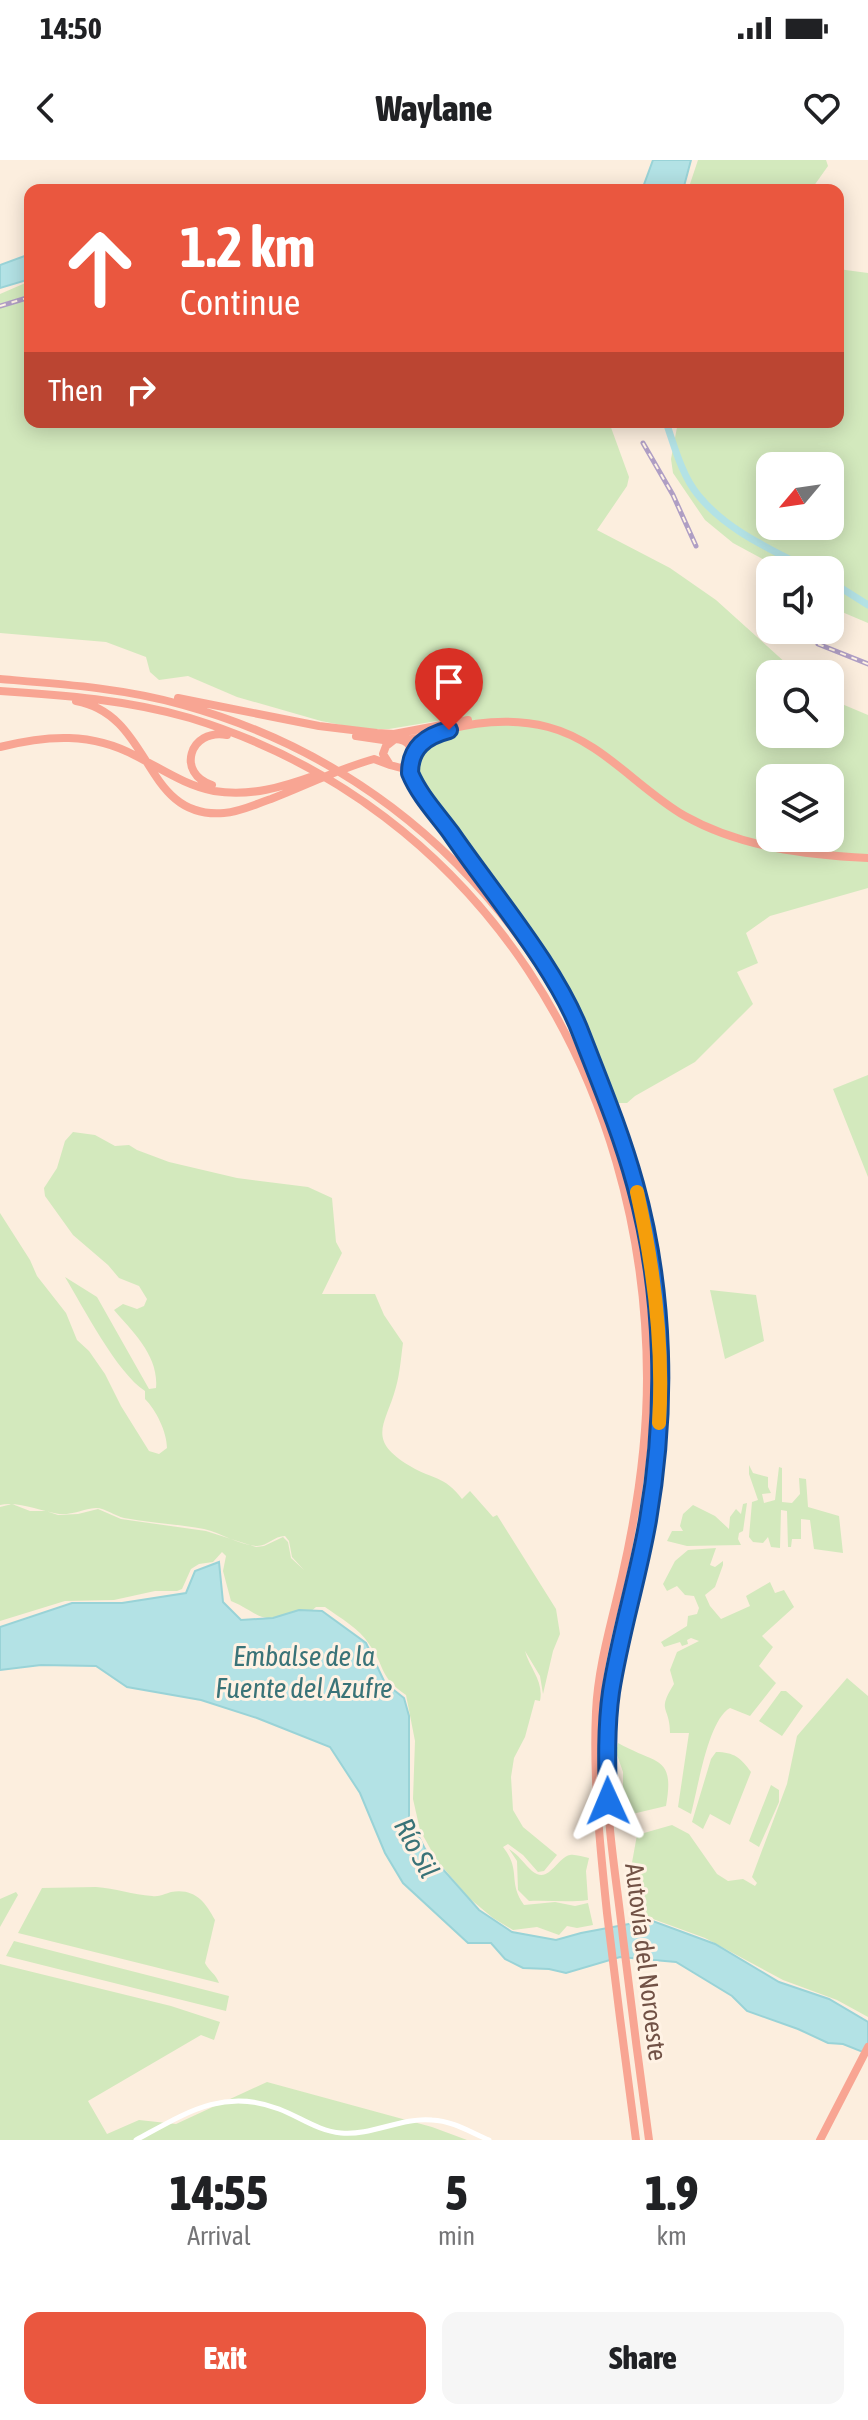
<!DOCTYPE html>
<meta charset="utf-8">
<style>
:root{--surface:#fff;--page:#f6f6f6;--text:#202124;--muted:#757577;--accent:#ea573f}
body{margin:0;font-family:"Asap Condensed",sans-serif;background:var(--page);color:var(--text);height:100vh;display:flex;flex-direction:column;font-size:30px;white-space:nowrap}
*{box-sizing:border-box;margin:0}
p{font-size:26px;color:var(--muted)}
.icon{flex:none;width:44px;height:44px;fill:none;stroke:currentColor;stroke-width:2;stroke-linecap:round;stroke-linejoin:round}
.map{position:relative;height:1980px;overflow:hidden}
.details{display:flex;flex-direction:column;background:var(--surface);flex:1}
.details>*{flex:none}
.banner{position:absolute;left:24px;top:24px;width:820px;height:244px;border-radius:16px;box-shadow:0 4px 20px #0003;background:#ea573f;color:#fff;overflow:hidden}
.needle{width:52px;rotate:241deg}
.buttons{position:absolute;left:756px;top:292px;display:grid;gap:16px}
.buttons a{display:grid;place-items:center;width:88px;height:88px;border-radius:16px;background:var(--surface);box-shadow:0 4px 20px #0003;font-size:40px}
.pin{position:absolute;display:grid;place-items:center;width:68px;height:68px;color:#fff;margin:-82px -34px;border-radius:50% 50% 50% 0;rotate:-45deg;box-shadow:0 0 8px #0007}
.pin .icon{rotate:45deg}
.me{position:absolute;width:88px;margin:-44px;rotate:359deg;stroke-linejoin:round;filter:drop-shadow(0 0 6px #0008)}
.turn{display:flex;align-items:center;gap:28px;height:168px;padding:0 24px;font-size:36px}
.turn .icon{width:104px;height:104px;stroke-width:2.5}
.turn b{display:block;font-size:56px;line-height:68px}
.then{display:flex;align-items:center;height:76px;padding:0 24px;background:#0003;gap:16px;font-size:30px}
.eta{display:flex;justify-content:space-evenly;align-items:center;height:136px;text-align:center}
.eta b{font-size:48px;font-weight:800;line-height:56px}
.action{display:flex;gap:16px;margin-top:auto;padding:16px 24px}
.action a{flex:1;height:92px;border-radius:16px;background:var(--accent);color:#fff;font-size:32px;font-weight:800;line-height:92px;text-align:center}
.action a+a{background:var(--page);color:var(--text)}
.status{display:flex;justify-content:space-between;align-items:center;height:56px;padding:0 40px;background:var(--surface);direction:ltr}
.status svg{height:22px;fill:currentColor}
header{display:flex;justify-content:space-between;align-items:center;height:104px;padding:0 24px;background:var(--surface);font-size:36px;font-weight:800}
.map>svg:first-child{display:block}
.green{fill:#d3e9bd;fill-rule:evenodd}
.water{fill:#b3e2e5;stroke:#99d3d7;stroke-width:2}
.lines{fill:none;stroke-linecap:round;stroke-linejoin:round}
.river{stroke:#b3e2e5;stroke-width:7}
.secondary{stroke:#fff;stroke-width:5}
.highway{stroke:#f8a593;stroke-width:8}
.rail-casing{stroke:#af9ec4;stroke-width:5}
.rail{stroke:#fff2e4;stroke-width:2;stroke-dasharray:6;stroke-linecap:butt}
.route-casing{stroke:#114b97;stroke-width:20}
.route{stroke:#1a73e8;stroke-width:14}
.slow{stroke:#f59e0b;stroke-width:14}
.labels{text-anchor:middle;stroke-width:6;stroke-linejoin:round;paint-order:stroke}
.street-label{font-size:26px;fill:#725246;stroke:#fff2e4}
.water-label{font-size:28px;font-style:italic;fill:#3a7378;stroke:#fff2e4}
</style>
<div class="status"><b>14:50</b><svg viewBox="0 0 49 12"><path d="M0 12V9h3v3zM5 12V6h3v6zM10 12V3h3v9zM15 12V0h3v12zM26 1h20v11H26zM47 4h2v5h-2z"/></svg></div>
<header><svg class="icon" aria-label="back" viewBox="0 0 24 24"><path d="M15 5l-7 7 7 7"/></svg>Waylane<svg class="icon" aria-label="heart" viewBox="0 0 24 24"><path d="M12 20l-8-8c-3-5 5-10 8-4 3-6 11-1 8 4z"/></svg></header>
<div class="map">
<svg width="868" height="1980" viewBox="0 0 868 1980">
<rect width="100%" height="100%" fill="#fceede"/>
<path class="green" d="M 698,0 L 826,0 L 828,6 L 811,30 L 688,30 Z
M 838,109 L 868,113 L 868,463 L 842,452 L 830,443 L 830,410 L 783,410 L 733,383 L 705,360 L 673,313 L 671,299 L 678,262 L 838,262 ZM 770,306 L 830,306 L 830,366 L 770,366 Z
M 30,121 L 30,135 L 0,144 L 0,134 Z
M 30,139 L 30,262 L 609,262 L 629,317 L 627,326 L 597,370 L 670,408 L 716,440 L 798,514 L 770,514 L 770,574 L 830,574 L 830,539 L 868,555 L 868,728 L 770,756 L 746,773 L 758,803 L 737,812 L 753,844 L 695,902 L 635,936 L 627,943 L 617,943 C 592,866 546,793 500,727 C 473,688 441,653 417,612 C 422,592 429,584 447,574 L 443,560 L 389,569 L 362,569 L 321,561 L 237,537 L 188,516 L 159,520 L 150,512 L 146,497 L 106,482 L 0,473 L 0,148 ZM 770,618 L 830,618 L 830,678 L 770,678 Z
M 868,915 L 868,1017 L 833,929 Z
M 73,972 L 95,975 L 115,986 L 129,985 L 137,990 L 169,1002 L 237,1018 L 308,1027 L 332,1038 L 336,1082 L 342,1093 L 322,1134 L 375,1134 L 384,1155 L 403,1183 C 401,1197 400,1213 396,1227 C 386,1265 365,1279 410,1306 C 433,1320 444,1315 462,1339 L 470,1331 L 493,1357 L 497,1355 L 556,1449 L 560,1474 L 553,1491 L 543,1534 L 540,1516 L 525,1491 C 530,1509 544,1521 540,1541 L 535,1540 L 525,1577 L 514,1598 L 511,1617 L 513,1650 L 523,1667 L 557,1695 L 544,1711 L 538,1712 L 523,1695 L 508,1684 L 503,1687 C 522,1711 507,1721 524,1745 L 555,1742 L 575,1746 L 588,1743 L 593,1765 L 577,1768 L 567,1766 L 559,1775 L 537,1767 L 513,1770 L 493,1758 L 469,1738 L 436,1699 L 420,1670 L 413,1639 L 415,1581 L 406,1535 C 378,1516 386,1507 369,1484 C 359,1468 340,1458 325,1447 L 316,1447 L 302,1459 L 294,1451 L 285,1459 C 255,1460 257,1452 231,1441 L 223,1411 L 226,1396 L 222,1392 L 213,1402 L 199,1404 L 191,1409 L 182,1429 L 177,1431 L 155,1431 L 114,1440 L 65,1441 L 0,1461 L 0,1347 L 12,1344 L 30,1351 L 46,1351 L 58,1355 L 78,1354 L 98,1349 L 121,1359 L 206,1371 L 256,1387 L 264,1386 L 283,1377 L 288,1382 L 291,1398 L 304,1410 L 292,1397 L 289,1381 L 285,1376 C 274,1376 268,1386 257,1386 C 239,1385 221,1373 204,1369 C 178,1364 151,1363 124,1358 C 115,1356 105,1348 96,1348 C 83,1349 73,1355 59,1354 C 40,1351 18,1341 0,1345 L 0,1053 L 30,1100 L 37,1116 L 66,1153 L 77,1180 L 89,1191 L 105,1214 L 121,1246 L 149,1291 L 159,1294 L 167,1288 C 167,1272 156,1250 145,1239 L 145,1231 C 117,1213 83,1147 65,1117 L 97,1137 L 149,1229 L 156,1228 C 159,1196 133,1172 114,1150 L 123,1144 L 137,1149 L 144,1146 L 147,1139 L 139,1126 L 119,1118 L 108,1105 L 73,1075 L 45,1036 L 44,1028 L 57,1008 L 65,981 Z
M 710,1130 L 756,1135 L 764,1181 L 725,1199 Z
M 749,1305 L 753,1313 L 768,1317 L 768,1327 L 771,1333 L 762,1334 L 764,1343 L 775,1340 L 779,1307 L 782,1308 L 782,1342 L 792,1343 L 800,1334 L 799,1318 L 806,1319 L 808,1347 L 839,1356 L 843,1393 L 814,1389 L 810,1360 L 801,1359 L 801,1379 L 792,1379 L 791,1387 L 788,1387 L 787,1351 L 781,1350 L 780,1388 L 771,1387 L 768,1377 L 763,1383 L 753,1382 L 749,1377 L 752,1342 L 758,1340 L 749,1314 Z
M 747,1343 L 743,1371 L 739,1373 L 738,1379 L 741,1385 L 687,1386 L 667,1381 L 672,1371 L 683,1371 L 680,1366 L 683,1354 L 693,1345 L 715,1356 L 729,1369 L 730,1357 L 736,1349 L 741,1354 L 743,1344 Z
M 716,1388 L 710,1405 L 715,1407 L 723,1401 L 723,1405 L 715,1427 L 705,1435 L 710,1446 L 721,1459 L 750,1446 L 746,1436 L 770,1422 L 775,1433 L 784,1430 L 794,1447 L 762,1476 L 773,1487 L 759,1506 L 776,1523 L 750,1556 L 730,1548 C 708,1560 698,1628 691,1654 L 678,1647 L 689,1573 L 670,1573 C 670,1545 656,1553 674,1524 L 670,1510 L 677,1492 L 699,1481 L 691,1478 L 687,1480 L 688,1484 L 682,1486 L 680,1482 L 664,1487 L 661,1482 L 687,1466 L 688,1456 L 697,1454 L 699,1448 L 694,1436 L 685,1435 L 677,1426 L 667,1431 L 663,1424 L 675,1401 L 688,1390 Z
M 847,1518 L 868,1536 L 868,1857 L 837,1840 L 783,1820 L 705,1778 L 642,1755 L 633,1746 L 639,1723 L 631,1708 L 637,1675 L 672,1665 L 689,1674 L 717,1714 L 728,1721 L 743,1719 L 755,1726 L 757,1723 L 752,1717 L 787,1624 L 797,1576 Z
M 781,1531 L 786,1531 L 803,1546 L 782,1576 L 759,1561 Z
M 618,1583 C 657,1605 675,1595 666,1646 L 628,1655 L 623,1647 L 623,1612 L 616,1592 Z
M 716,1592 C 734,1592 741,1598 751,1612 L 730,1665 L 710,1654 L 703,1669 L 692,1662 L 711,1599 Z
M 771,1625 L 779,1630 L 779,1642 L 759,1687 L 749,1681 Z
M 509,1689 C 519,1695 524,1704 532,1711 C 549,1725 556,1698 570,1695 C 575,1694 583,1697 589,1698 L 586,1711 L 588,1740 C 569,1743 549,1740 529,1741 L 518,1730 L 517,1701 Z
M 96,1727 C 115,1728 133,1735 152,1736 C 160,1737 164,1734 171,1732 C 194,1728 205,1741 215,1760 L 205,1803 C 209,1811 216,1814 219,1823 L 18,1773 L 42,1728 Z
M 16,1732 L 18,1735 L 0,1767 L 0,1739 Z
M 14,1781 L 229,1836 L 226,1851 L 6,1796 Z
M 0,1804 L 171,1846 L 220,1862 L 214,1880 L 201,1875 L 88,1941 L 107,1974 L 139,1960 L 176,1964 L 267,1922 L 432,1967 L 467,1980 L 0,1980 Z"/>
<path class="water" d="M 653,0 L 691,0 L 683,30 L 642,30 Z
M 30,94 L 30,119 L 0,128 L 0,105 Z
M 219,1402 L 223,1442 L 241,1460 L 273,1458 L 299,1450 L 322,1451 L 366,1483 L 385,1523 L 404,1538 L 409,1556 L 409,1657 L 425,1689 L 479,1750 L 512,1772 L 556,1780 L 581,1773 L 650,1760 L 715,1784 L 779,1822 L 829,1839 L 868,1862 L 868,1894 L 843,1884 L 828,1883 L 798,1869 L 747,1851 L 732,1836 L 676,1802 L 620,1797 L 566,1813 L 549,1809 L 523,1808 L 505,1799 L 491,1783 L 468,1783 L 403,1723 L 385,1693 L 360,1633 L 330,1587 L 257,1558 L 201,1540 L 127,1527 L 96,1506 L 41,1505 L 0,1510 L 0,1467 L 72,1443 L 122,1443 L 186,1433 L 195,1411 Z"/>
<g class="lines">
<path class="river" d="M 666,262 C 674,285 682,316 698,335 C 727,371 771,389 810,410
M 830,421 L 868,445"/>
<path class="secondary" d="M 136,1980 C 184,1954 223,1927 279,1949 C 300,1957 318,1971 341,1973 C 372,1976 401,1957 432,1960 C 453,1961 470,1972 489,1980"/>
<path class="highway" d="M 0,519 C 61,524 123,528 183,545 C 500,633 665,932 660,1247 C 657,1371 607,1488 607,1612 C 607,1668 617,1723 623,1778 C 631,1845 640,1913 649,1980
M 0,531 C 64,535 128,540 190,558 C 483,648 646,920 647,1218 C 647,1285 637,1351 622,1417 C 612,1461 598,1506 596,1552 C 593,1619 600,1686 607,1753 C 616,1829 626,1904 636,1980
M 178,538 L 319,566 L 377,573 L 394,574 L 468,560
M 76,541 C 154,555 142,660 224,653 C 240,652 256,644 271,639 C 305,626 338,609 374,599 L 390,605
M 356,576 L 390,581
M 404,580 C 419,579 432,574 446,570 C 480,561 513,558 548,567 C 602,581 638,629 685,656 C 740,687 806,695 868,698
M 0,587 C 47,575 92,572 136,596 C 162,609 186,626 214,631 C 250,637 283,627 316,615
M 411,601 L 401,608 L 390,605 L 383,594 L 386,586 L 395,579 C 421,581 406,602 412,619 L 509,754
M 212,625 C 176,614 189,568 227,575
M 820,1980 L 868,1887"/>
<defs>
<path id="rail" d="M 0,146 L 30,137
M 643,283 L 673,335 L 696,386
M 818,484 L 868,504"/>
</defs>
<use href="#rail" class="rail-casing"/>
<use href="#rail" class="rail"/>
</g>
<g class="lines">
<defs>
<path id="route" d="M 449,570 C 426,576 410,587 410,613 C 419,635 437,654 451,673 C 492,733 557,808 582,876 C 601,925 621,973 635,1024 C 665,1132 667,1250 648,1360 C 638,1418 620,1474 611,1532 C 606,1567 607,1605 608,1641"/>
</defs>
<use href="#route" class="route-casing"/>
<use href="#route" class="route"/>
<path class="slow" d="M 637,1032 C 654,1108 664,1185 659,1263"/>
</g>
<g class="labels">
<g class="street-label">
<text transform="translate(646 1802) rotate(83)" y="9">Autovía del Noroeste</text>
</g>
<g class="water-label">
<text x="304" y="1506">Embalse de la<tspan x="304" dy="32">Fuente del Azufre</tspan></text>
<text transform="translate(417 1688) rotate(62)" y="10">Río Sil</text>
</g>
</g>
</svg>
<div class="buttons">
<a><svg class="needle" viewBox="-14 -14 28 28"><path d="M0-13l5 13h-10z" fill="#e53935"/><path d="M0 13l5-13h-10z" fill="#757577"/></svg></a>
<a><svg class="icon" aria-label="sound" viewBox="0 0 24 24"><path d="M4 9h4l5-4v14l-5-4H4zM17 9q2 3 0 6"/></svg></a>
<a><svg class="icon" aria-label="search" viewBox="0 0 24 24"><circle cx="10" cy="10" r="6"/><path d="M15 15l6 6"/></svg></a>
<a><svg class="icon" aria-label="layers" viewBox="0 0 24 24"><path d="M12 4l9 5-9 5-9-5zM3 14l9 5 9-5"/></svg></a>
</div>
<div class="pin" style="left:449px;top:570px;background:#d93025"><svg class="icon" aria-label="arrive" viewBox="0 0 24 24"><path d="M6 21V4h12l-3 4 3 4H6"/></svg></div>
<svg class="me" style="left:608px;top:1641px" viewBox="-20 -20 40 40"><path d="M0-17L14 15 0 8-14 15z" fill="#1a73e8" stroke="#fff" stroke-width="4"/></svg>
<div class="banner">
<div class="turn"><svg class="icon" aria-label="ahead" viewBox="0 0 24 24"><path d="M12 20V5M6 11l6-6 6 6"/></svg><div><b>1.2 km</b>Continue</div></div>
<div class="then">Then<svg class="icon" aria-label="right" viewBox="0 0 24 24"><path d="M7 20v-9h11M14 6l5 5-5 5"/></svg></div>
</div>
</div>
<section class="details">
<div class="eta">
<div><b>14:55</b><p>Arrival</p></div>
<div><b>5</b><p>min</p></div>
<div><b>1.9</b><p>km</p></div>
</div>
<div class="action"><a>Exit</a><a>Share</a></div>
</section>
